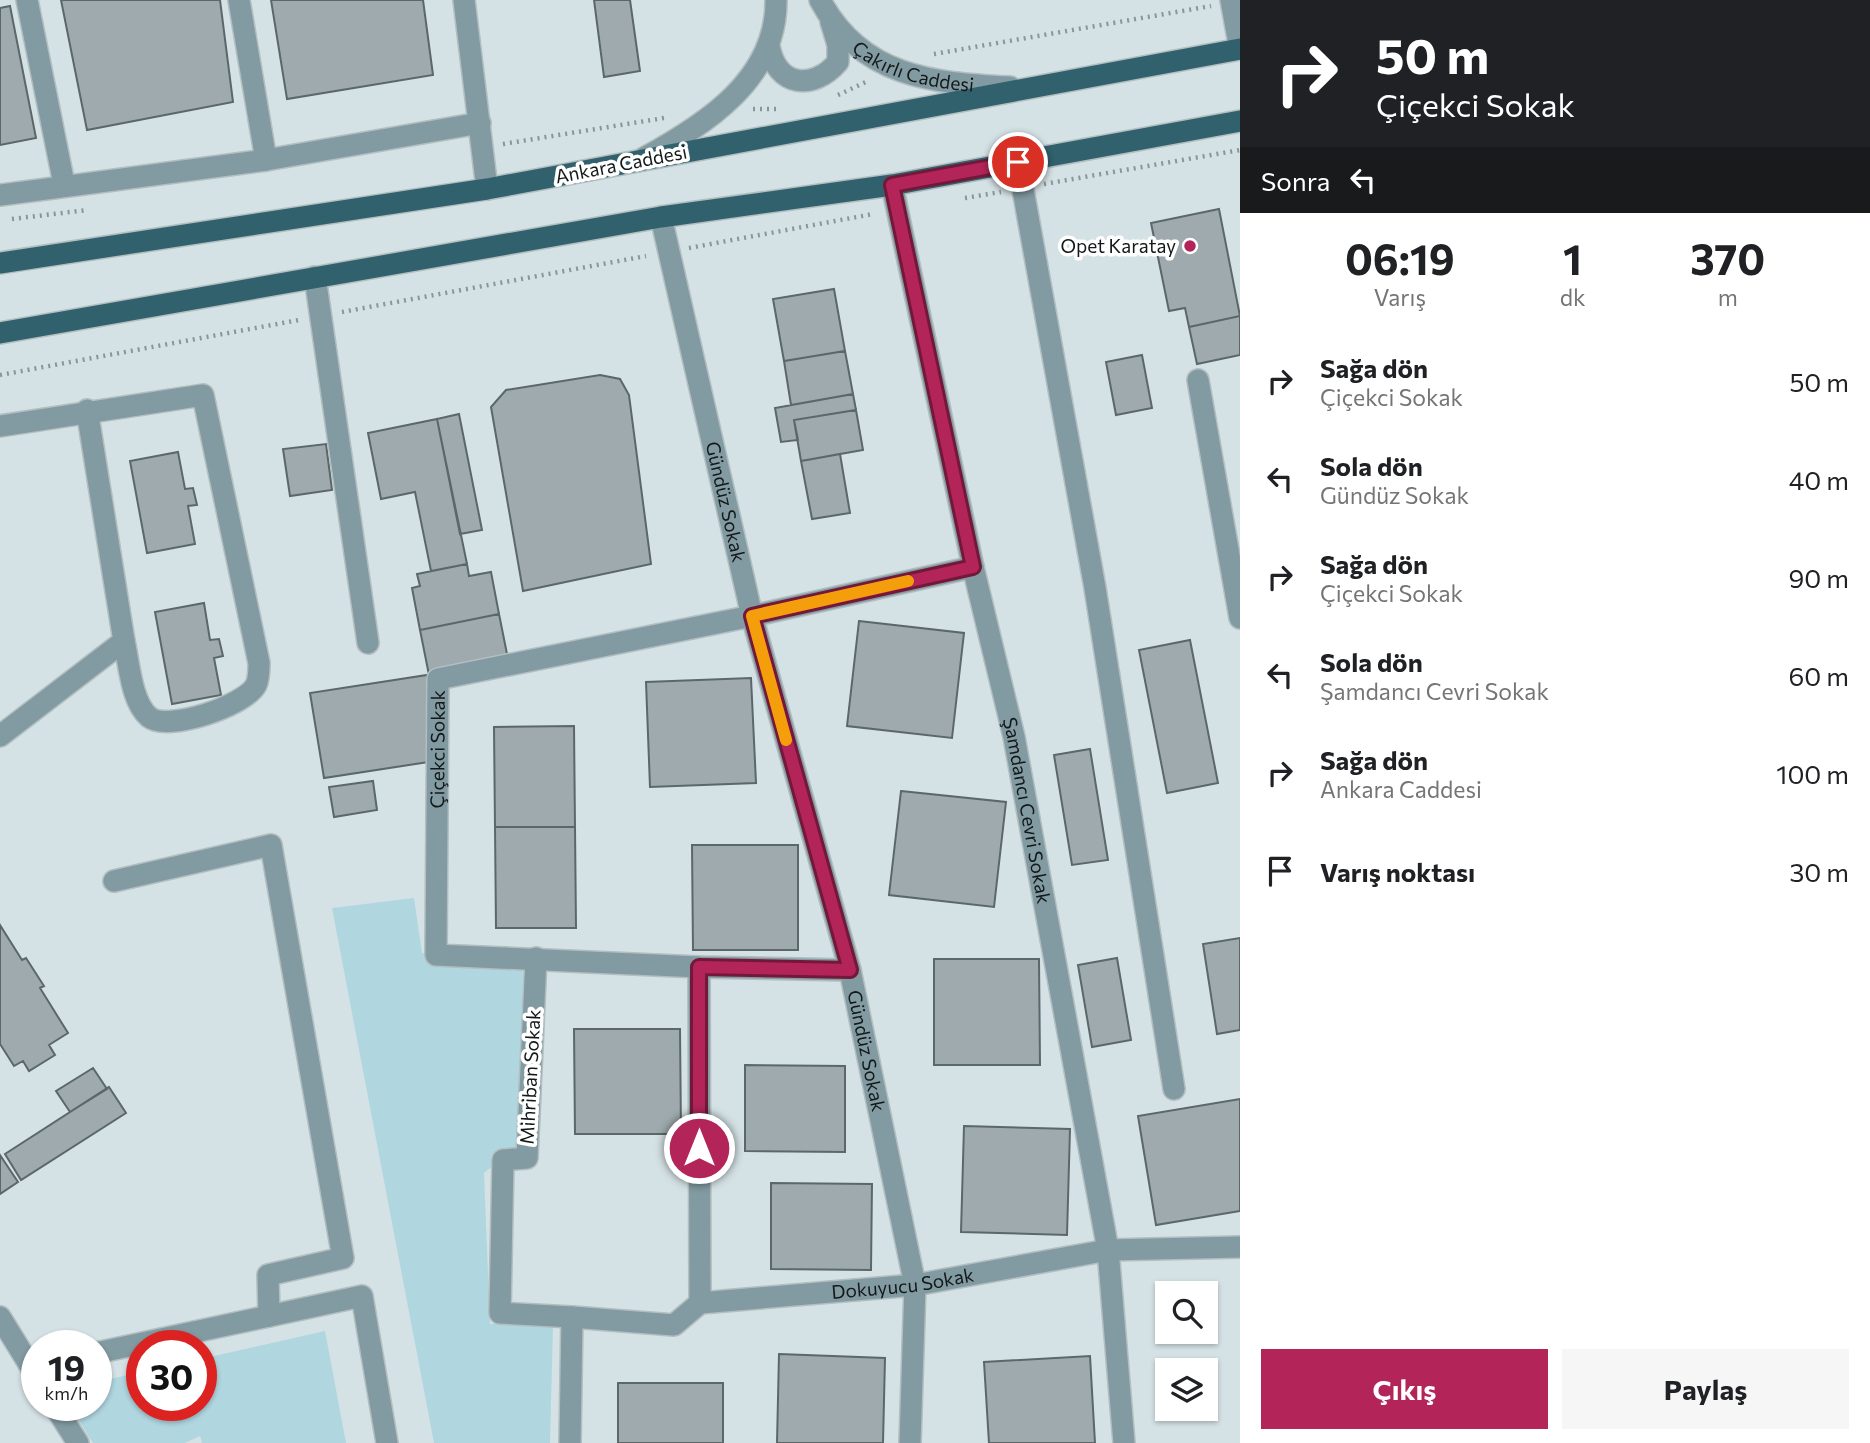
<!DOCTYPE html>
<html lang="tr">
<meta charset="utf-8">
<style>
:root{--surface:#fff;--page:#f6f6f6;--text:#202124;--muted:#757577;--accent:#b32559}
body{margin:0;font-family:Commissioner,sans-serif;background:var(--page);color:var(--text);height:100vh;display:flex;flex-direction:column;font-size:26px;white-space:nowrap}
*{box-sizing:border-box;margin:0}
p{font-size:23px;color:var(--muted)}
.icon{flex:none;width:38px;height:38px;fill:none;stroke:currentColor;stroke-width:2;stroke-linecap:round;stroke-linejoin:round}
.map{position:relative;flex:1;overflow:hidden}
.sheet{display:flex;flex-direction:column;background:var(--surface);width:630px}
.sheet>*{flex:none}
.guide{background:#202124;color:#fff;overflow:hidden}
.buttons{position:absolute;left:1155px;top:1281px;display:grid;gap:14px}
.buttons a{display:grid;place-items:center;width:63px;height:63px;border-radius:0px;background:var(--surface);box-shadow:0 2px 5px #0004;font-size:35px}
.speed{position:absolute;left:21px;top:1330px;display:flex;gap:14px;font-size:35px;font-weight:700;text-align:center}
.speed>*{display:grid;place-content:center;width:91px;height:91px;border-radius:50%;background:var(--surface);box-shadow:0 2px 5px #0004;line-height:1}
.speed small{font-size:18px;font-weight:400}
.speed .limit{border:10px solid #d22;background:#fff;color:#111}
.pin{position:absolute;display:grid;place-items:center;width:60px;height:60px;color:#fff;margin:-30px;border:4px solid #fff;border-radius:50%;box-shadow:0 2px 7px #0007}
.me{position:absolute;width:77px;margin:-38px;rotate:0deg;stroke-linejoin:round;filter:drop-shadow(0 0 5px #0008)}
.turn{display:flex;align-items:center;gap:24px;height:147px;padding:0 21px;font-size:32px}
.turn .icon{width:91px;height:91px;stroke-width:2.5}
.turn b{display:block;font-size:49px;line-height:60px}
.then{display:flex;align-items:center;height:66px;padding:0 21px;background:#0003;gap:14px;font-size:26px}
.eta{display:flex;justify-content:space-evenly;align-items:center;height:119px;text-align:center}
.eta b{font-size:42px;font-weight:700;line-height:49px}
.cta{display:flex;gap:14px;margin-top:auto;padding:14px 21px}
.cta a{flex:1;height:80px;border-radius:0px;background:var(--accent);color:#fff;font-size:28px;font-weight:700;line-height:80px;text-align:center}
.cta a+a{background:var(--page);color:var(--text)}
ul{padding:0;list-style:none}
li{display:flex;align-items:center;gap:21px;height:98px;padding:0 21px}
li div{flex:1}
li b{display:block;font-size:26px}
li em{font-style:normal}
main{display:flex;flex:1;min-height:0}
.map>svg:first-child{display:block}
.green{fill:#b0d6e0}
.building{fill:#9eaaad;stroke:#5c676a;stroke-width:2}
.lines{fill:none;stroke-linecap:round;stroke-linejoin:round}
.minor-casing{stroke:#b2bec0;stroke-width:24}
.major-casing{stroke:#b2bec0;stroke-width:24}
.path{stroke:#8b9597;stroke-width:4.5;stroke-dasharray:2 5;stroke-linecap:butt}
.minor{stroke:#829aa1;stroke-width:21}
.major{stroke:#31616c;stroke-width:21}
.route-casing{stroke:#74183a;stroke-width:18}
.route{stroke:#b32559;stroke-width:12}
.slow{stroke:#f59e0b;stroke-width:12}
.poi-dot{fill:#b32559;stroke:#fff;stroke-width:2.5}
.labels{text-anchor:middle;stroke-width:7;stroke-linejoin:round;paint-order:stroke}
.street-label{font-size:19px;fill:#131819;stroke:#fff}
.poi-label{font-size:19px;fill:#131819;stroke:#fff;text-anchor:end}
</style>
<main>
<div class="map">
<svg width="1240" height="1443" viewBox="0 0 1240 1443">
<rect width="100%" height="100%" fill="#d5e2e5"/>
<path class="green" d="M 414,898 L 422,953 L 523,962 L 521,1143 L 484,1173 L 490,1324 L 553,1324 L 550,1443 L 434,1443 L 332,908 Z
M 325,1331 L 346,1443 L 202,1443 L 200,1436 L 185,1443 L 93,1443 L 69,1405 L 96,1405 L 96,1382 L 142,1372 L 142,1405 L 201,1405 L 201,1359 Z"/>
<path class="building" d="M 61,0 L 220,0 L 233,102 L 87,130 Z
M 271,0 L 423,0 L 433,75 L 287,99 Z
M 594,0 L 630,0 L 640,71 L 604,77 Z
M 10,6 L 36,138 L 0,145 L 0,8 Z
M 1219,209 L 1240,316 L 1189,327 L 1185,308 L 1169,311 L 1151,223 Z
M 834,289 L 845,351 L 784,361 L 773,299 Z
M 1240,316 L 1240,355 L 1197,364 L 1189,327 Z
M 845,351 L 853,394 L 791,405 L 784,361 Z
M 1142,355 L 1152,408 L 1116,415 L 1106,362 Z
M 600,375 L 620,379 L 629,395 L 651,564 L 523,591 L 491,407 L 506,390 Z
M 853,394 L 856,410 L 794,420 L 798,440 L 781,442 L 775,408 Z
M 856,410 L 863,450 L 801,461 L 794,420 Z
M 459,414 L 482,530 L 460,534 L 437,419 Z
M 437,419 L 467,564 L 431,571 L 415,492 L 381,499 L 368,433 Z
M 326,444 L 332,490 L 290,496 L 283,449 Z
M 178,452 L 185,489 L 193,488 L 197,505 L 188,506 L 195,544 L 147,553 L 130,461 Z
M 840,454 L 850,513 L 812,519 L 801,461 Z
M 467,564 L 469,576 L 491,572 L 499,614 L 420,630 L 412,588 L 420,586 L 417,574 Z
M 204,603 L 210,640 L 219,639 L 223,656 L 214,658 L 221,695 L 172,704 L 155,612 Z
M 499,614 L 508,659 L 429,675 L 420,630 Z
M 859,621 L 964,633 L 952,738 L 847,726 Z
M 1190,640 L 1218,783 L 1167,793 L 1139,650 Z
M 427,675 L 435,761 L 324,778 L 310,693 Z
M 751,678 L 756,783 L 650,787 L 646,682 Z
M 574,726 L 575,827 L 495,827 L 494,727 Z
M 1090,749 L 1108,860 L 1072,865 L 1054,755 Z
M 373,781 L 377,810 L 334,817 L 329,787 Z
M 901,791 L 1006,802 L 994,907 L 889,895 Z
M 495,827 L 575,827 L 576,928 L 496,928 Z
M 692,845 L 798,845 L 798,950 L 693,950 Z
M 0,925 L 22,960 L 26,958 L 44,986 L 40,988 L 68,1033 L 49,1045 L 55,1055 L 29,1071 L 23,1061 L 14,1066 L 0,1044 Z
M 1240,938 L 1240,1030 L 1217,1034 L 1203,944 Z
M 1117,958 L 1131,1040 L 1092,1047 L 1078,965 Z
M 934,959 L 1039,959 L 1040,1065 L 934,1065 Z
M 574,1029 L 680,1029 L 681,1134 L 575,1134 Z
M 745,1065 L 845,1066 L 845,1152 L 745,1151 Z
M 93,1068 L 107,1089 L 70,1112 L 56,1091 Z
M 109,1087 L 126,1113 L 21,1180 L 5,1154 Z
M 1240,1099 L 1240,1211 L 1156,1225 L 1138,1116 Z
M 964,1126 L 1070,1129 L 1067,1235 L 961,1232 Z
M 0,1155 L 18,1182 L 0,1194 Z
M 771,1183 L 872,1184 L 871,1270 L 771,1269 Z
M 779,1354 L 885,1358 L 883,1443 L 777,1443 Z
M 1090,1356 L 1095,1443 L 989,1443 L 984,1362 Z
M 618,1383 L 723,1383 L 723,1443 L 618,1443 Z"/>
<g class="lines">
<defs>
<g id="minor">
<path d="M 27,0 L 64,184"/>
<path d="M 239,0 L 266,160"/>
<path d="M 464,0 L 487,189"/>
<path id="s1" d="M 820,0 C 861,77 932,83 1010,87"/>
<path d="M 1231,0 L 1240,49"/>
<path d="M 769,46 C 777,87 813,91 838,62 L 838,45 L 831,22"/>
<path d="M 644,158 C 706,124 777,79 776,0"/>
<path d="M 1018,162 L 1095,588 L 1174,1089"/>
<path id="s2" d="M 892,185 L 973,567 L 1014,737 L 1108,1250 L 1124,1443"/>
<path d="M 0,195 L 266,160 L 480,123"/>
<path id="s3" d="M 661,217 L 752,616 L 850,970 L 915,1285 L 910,1443"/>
<path d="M 315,277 L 368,643"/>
<path d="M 1198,380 L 1240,618"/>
<path d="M 0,426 L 203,395 L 259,663 C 259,670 259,679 256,685 C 245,706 167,732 149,717 C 131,702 129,662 124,641"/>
<path d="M 0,736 L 124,641 L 87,410"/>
<path d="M 114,881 L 271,845 L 343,1258 L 268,1275 L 269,1316"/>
<path d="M 536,958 L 527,1158 L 503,1160 L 500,1313 L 572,1317 L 570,1443"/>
<path d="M 699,967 L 700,1303"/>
<path id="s4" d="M 850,970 L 699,967 L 436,955 L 438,679 L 752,616 L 973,567"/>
<path d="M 0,1317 L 37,1377"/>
<path id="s5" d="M 572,1317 L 674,1325 L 700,1303 L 915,1285 L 1108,1250 L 1240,1247"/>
<path d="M 96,1353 L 362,1296 L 387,1443"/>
<path d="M 54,1405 L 78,1443"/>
</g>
<path id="major" d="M 0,263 L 487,189 L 1240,49
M 0,333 L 661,217 L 892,185 L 1240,121"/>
</defs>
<use href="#minor" class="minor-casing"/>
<use href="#major" class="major-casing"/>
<path class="path" d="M 934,54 L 1211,6
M 838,95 L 868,81
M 753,109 L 779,109
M 503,144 L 664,118
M 1044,184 L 1240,150
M 965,198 L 1001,192
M 12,219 L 87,210
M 689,248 L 873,214
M 342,312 L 646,256
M 0,375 L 299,320"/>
<use href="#minor" class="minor"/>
<use href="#major" class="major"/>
</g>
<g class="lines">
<defs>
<path id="route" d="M 699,1148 L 699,967 L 850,970 L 752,616 L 973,567 L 892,185 L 1018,162"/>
</defs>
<use href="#route" class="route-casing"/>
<use href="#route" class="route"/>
<path class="slow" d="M 786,740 L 752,616 L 908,581"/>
</g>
<circle class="poi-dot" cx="1190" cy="246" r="7"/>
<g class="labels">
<g class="street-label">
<text dy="7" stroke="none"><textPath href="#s1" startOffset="121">Çakırlı Caddesi</textPath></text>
<text transform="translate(621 164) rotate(-11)" y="7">Ankara Caddesi</text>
<text dy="7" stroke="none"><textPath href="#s3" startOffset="292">Gündüz Sokak</textPath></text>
<text dy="7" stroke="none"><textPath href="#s4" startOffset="620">Çiçekci Sokak</textPath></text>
<text dy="7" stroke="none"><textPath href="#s2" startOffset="640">Şamdancı Cevri Sokak</textPath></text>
<text dy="7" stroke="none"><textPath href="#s3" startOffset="859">Gündüz Sokak</textPath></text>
<text transform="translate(530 1077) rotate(-87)" y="7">Mihriban Sokak</text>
<text dy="7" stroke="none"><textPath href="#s5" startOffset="340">Dokuyucu Sokak</textPath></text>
</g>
<g class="poi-label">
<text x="1176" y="253">Opet Karatay</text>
</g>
</g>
</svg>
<div class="buttons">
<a><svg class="icon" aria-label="search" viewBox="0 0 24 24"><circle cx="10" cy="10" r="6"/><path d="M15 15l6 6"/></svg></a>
<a><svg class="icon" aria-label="layers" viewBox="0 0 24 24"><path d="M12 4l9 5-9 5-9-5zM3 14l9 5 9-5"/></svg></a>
</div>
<div class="speed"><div>19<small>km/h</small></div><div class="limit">30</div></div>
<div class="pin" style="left:1018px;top:162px;background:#d93025"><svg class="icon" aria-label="arrive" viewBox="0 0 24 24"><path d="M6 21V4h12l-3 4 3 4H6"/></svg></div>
<svg class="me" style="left:699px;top:1148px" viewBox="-20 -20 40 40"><circle r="17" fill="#b32559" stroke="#fff" stroke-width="3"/><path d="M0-11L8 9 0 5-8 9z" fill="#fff"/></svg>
</div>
<section class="sheet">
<div class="guide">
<div class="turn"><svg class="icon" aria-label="right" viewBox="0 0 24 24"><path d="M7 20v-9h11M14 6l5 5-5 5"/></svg><div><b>50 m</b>Çiçekci Sokak</div></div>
<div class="then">Sonra<svg class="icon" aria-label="left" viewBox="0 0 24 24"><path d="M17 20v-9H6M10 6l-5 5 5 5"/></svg></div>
</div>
<div class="eta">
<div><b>06:19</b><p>Varış</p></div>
<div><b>1</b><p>dk</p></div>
<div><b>370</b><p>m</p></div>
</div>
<ul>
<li><svg class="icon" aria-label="right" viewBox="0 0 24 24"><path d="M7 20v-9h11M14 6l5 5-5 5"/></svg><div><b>Sağa dön</b><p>Çiçekci Sokak</p></div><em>50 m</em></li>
<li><svg class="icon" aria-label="left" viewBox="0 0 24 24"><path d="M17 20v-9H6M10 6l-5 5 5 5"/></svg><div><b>Sola dön</b><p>Gündüz Sokak</p></div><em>40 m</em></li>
<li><svg class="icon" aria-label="right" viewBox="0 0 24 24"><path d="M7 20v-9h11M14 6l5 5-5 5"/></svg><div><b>Sağa dön</b><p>Çiçekci Sokak</p></div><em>90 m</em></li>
<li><svg class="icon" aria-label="left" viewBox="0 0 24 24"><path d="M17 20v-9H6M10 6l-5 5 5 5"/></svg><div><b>Sola dön</b><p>Şamdancı Cevri Sokak</p></div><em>60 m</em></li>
<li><svg class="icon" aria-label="right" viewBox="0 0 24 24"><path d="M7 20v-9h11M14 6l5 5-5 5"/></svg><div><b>Sağa dön</b><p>Ankara Caddesi</p></div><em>100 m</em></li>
<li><svg class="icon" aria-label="arrive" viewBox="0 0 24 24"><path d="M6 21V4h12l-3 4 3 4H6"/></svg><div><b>Varış noktası</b></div><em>30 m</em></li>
</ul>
<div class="cta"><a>Çıkış</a><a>Paylaş</a></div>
</section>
</main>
